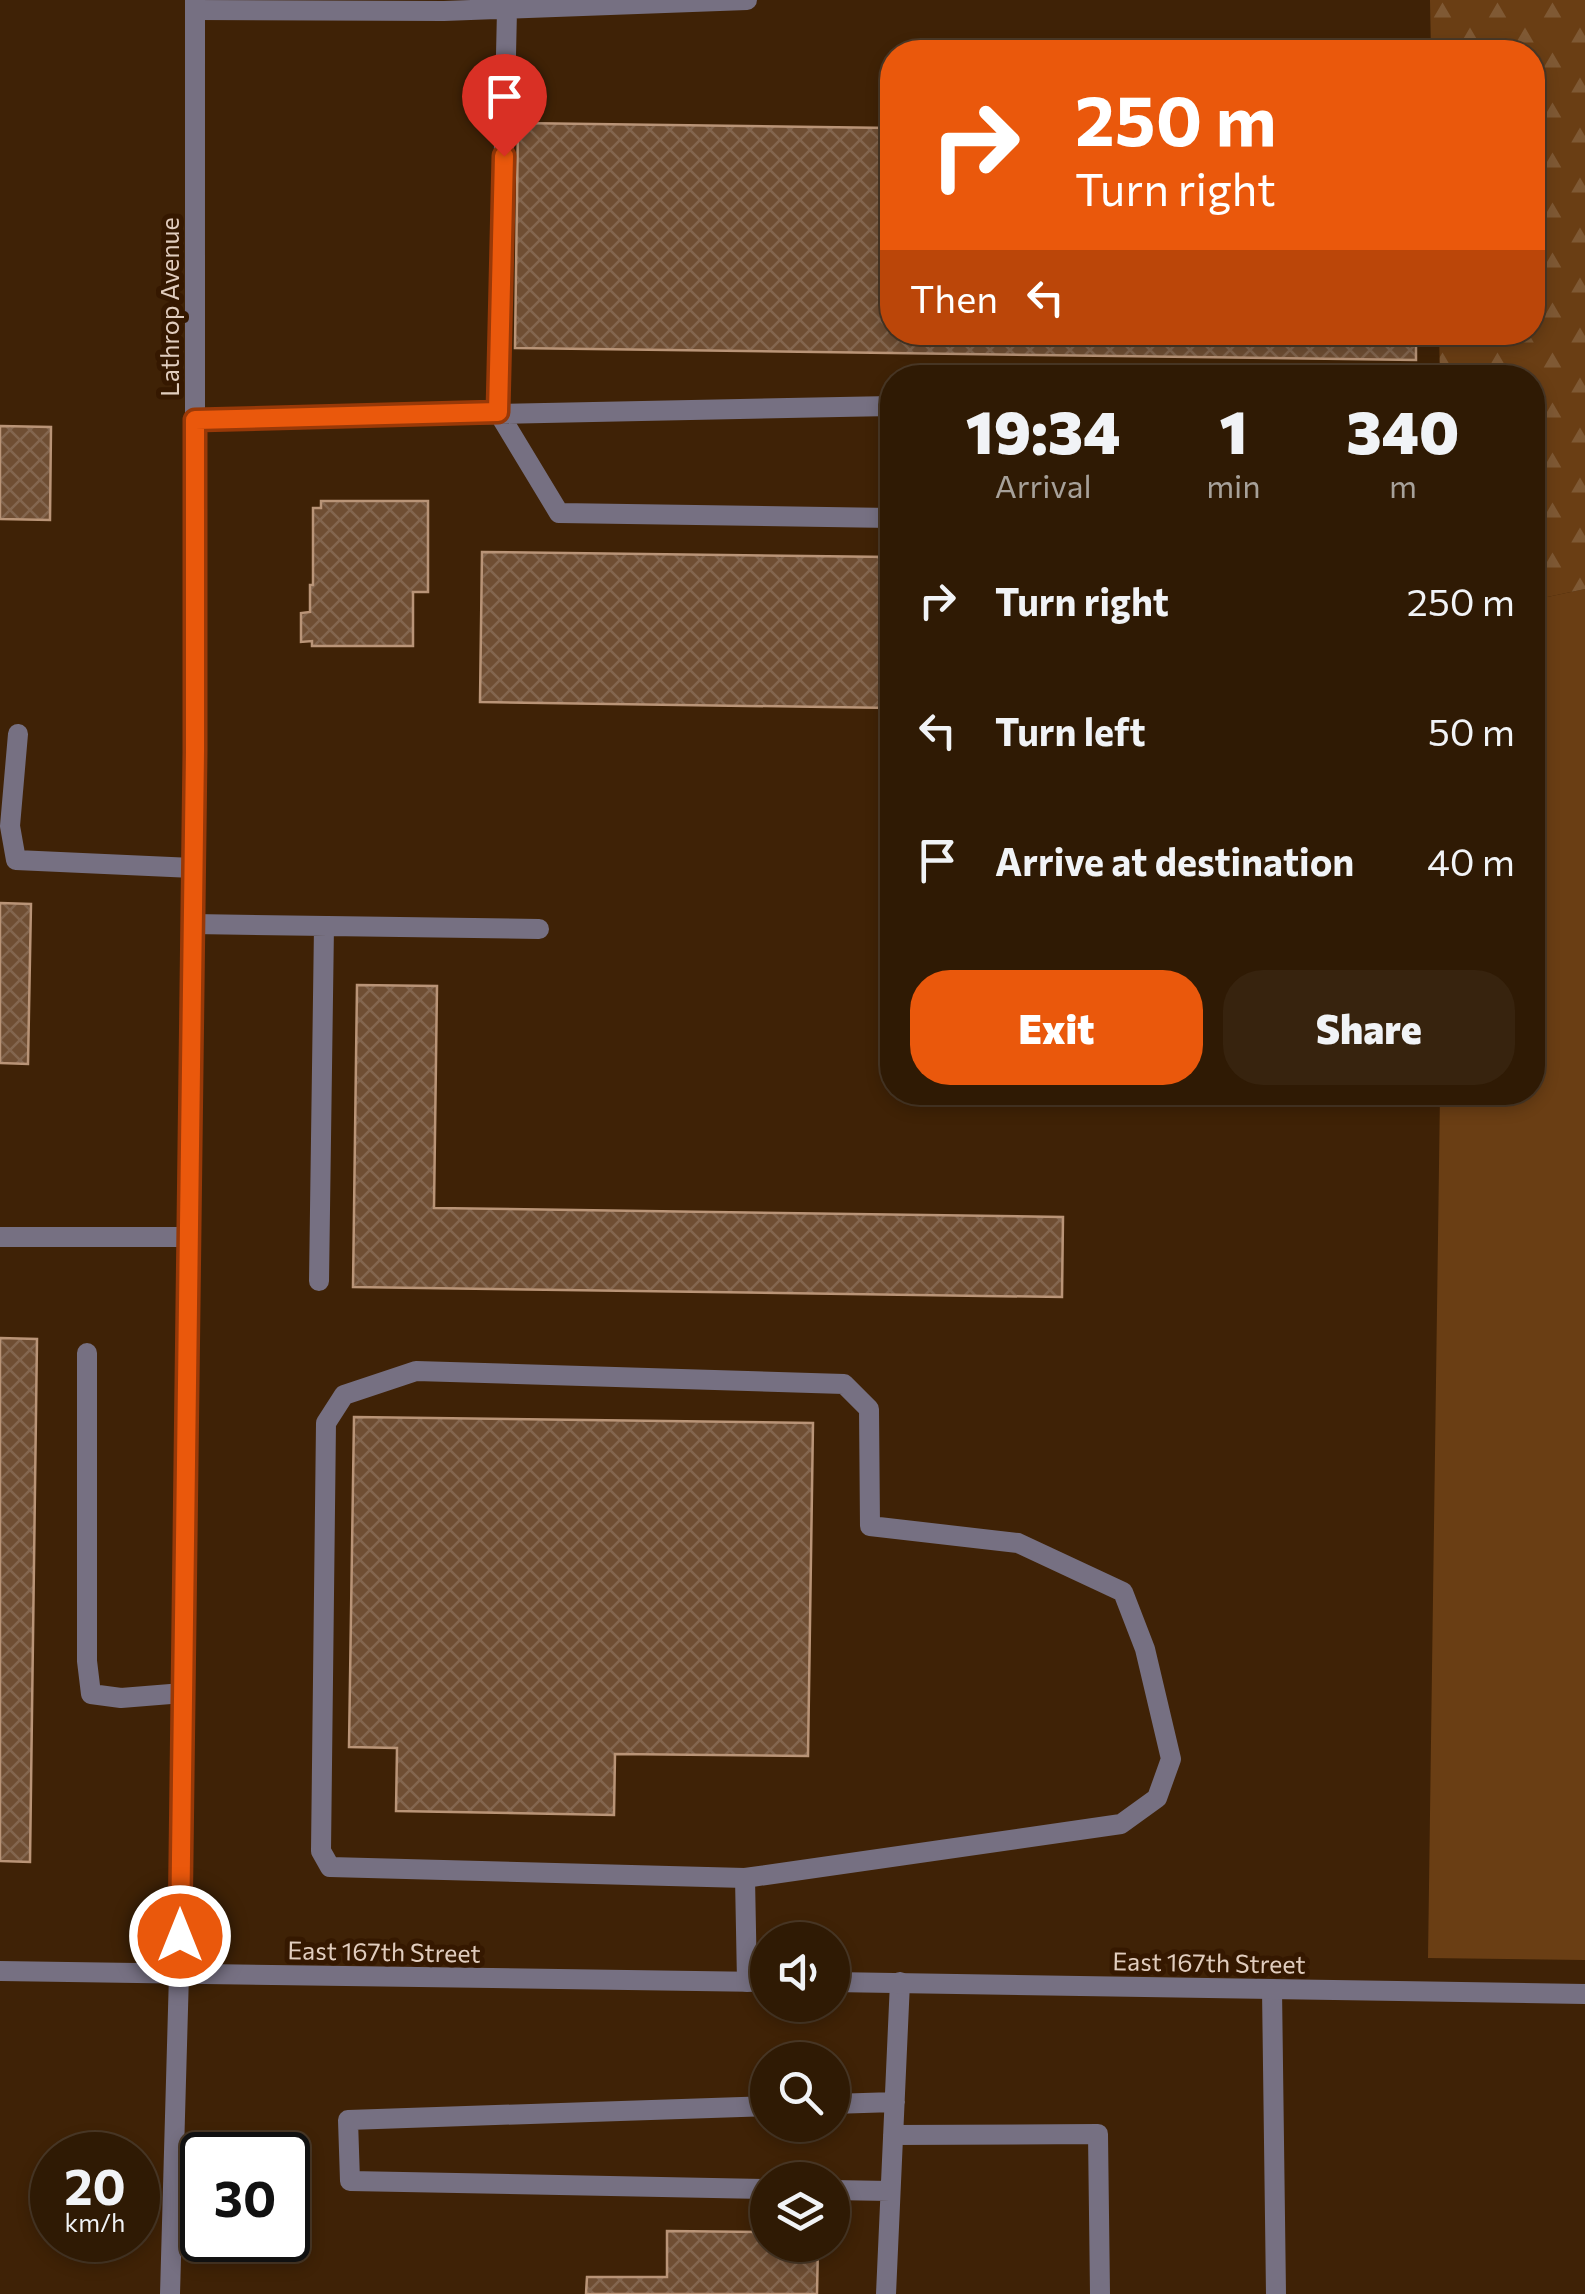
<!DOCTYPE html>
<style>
:root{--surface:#2f1a04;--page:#37230e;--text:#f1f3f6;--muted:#a7a19a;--line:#4a3826;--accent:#ea580c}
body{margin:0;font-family:Commissioner,sans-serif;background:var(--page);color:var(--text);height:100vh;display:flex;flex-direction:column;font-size:38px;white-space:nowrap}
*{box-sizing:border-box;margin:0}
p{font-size:32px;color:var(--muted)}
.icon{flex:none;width:55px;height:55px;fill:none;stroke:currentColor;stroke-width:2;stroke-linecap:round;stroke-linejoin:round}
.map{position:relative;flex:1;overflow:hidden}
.drawer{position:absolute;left:880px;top:365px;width:665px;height:740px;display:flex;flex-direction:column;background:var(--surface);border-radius:40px;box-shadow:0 5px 15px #0003,0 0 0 2px var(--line)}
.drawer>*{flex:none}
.hud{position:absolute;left:880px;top:40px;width:665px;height:305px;border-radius:40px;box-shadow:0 5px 15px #0003,0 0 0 2px var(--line);background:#ea580c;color:#fff;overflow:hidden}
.fabs{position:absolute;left:750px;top:1922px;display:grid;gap:20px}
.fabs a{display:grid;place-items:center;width:100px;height:100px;border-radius:50%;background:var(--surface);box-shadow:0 5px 15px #0003,0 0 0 2px var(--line);font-size:50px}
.speed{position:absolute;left:30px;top:2132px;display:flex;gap:20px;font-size:50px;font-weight:700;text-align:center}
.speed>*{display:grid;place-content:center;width:130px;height:130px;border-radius:50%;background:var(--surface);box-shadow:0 5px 15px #0003,0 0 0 2px var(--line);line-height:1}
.speed small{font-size:25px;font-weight:400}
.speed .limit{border:5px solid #111;border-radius:15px;background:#fff;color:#111}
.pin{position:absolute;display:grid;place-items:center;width:85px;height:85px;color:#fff;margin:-102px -42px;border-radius:50% 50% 50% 0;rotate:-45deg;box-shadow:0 0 10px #0007}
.pin .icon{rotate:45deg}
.me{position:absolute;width:110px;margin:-55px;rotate:0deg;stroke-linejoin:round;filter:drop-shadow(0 0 8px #0008)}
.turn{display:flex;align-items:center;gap:35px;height:210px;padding:0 30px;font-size:45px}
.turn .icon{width:130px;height:130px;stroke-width:2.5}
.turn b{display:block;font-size:70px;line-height:85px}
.then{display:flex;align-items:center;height:95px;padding:0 30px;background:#0003;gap:20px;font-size:38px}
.eta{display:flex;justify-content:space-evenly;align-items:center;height:170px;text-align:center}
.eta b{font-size:60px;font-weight:800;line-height:70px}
.primary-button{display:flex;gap:20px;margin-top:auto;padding:20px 30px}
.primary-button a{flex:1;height:115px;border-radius:40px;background:var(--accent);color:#fff;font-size:40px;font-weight:800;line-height:115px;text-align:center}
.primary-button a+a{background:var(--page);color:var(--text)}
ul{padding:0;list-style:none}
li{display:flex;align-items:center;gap:30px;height:130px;padding:0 30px}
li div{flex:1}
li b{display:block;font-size:38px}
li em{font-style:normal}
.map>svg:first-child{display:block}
.green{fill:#6a3e14}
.forest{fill:url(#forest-firs)}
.building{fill:url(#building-cross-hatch);stroke:#b99477;stroke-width:2.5}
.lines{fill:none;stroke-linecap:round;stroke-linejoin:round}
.service{stroke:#767082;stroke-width:20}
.minor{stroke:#767082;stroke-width:20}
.route-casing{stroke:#983908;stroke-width:25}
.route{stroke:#ea580c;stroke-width:18}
.labels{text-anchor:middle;stroke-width:10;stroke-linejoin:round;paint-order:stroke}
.street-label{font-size:25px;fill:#e1cdbe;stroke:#351800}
</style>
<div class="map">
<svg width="1585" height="2294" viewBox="0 0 1585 2294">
<defs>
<pattern id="forest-firs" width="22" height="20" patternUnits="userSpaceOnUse" patternTransform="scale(2.5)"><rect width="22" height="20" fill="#6a3e14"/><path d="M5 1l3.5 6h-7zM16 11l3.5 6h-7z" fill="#7f5934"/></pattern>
<pattern id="building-cross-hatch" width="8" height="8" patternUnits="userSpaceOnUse" patternTransform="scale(2.5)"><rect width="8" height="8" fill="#6f4e33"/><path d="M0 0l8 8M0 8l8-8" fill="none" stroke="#83664f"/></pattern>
</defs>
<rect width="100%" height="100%" fill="#3f2206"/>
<path class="green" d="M 1585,589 L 1585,1960 L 1428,1958 L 1440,1093 L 1532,1092 L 1533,600 Z"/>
<path class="forest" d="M 1430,0 L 1585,0 L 1585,589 L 1533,600 L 1532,378 L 1440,377 L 1439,333 L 1532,332 L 1532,52 L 1431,52 Z"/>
<path class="building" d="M 518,123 L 892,128 L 892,332 L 1416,332 L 1416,360 L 515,348 Z
M 0,426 L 51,427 L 50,520 L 0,519 Z
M 321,501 L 428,501 L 428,592 L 413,592 L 413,646 L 312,646 L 312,641 L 301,642 L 301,613 L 310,612 L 310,585 L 313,585 L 313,508 L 321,508 Z
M 482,552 L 892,557 L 892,708 L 480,702 Z
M 0,903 L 31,904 L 28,1064 L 0,1063 Z
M 357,985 L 437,986 L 434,1208 L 1063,1217 L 1062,1297 L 353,1287 Z
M 0,1338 L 37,1339 L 30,1862 L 0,1861 Z
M 354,1417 L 813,1423 L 808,1756 L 615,1754 L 614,1815 L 396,1811 L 397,1748 L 349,1747 Z
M 667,2231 L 768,2232 L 768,2245 L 818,2245 L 817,2294 L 586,2294 L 587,2277 L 667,2277 Z"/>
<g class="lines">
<path class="service" d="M 195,10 L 444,11 L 747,0
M 507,10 L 498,412 L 559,513 L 892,518
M 195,420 L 892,406
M 18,734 L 10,826 L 16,860 L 193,868
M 193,924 L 539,929
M 0,1237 L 189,1237
M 319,1281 L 324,926
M 87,1353 L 87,1661 L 91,1694 L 121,1698 L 183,1693
M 745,1878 L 330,1867 L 321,1851 L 326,1423 L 344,1395 L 416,1371 L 844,1384 L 869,1409 L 870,1526 L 1018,1543 L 1123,1592 L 1145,1649 L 1171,1759 L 1157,1798 L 1121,1824 L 745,1878 L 747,1982
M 1272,1989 L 1276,2294
M 832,2104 L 895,2102
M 768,2106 L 348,2120 L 350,2181 L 768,2189
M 893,2135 L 1098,2134 L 1100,2294
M 832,2190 L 890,2191
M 886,2294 L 900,1982"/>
<path class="minor" d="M 0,1971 L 768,1982
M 832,1982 L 1585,1994
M 170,2294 L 179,1974 L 195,753 L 195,0"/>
</g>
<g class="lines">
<defs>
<path id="route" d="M 180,1936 L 195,752 L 195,420 L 498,412 L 504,156"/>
</defs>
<use href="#route" class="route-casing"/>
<use href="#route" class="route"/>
</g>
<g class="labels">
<g class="street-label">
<text transform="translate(170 307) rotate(-90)" y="9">Lathrop Avenue</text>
<text transform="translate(384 1952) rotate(1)" y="9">East 167th Street</text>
<text transform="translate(1209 1963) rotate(1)" y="9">East 167th Street</text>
</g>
</g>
</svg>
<div class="fabs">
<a><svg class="icon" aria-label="sound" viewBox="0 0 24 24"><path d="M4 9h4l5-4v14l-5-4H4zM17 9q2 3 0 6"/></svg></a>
<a><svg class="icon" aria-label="search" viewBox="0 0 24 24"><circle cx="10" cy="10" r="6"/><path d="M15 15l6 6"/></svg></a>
<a><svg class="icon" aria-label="layers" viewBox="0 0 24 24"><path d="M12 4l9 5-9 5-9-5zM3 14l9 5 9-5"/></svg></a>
</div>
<div class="speed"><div>20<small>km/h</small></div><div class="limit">30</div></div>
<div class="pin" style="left:504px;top:156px;background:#d93025"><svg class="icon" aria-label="arrive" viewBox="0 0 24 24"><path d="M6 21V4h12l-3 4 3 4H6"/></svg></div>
<svg class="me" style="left:180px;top:1936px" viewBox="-20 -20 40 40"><circle r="17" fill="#ea580c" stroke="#fff" stroke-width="3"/><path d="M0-11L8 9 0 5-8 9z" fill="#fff"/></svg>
<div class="hud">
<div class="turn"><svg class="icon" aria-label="right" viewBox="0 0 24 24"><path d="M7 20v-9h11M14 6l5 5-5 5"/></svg><div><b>250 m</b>Turn right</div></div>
<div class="then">Then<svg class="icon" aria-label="left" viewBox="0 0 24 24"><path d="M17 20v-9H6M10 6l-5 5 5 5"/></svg></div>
</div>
<section class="drawer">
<div class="eta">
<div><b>19:34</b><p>Arrival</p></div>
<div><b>1</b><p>min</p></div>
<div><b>340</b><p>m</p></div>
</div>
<ul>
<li><svg class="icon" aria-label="right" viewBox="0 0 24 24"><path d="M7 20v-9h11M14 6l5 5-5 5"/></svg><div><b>Turn right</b></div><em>250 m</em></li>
<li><svg class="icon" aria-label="left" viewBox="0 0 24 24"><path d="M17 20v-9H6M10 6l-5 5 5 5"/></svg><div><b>Turn left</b></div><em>50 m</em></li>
<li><svg class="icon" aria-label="arrive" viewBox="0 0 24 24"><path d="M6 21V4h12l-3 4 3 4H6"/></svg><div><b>Arrive at destination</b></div><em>40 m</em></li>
</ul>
<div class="primary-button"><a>Exit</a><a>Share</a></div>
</section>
</div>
